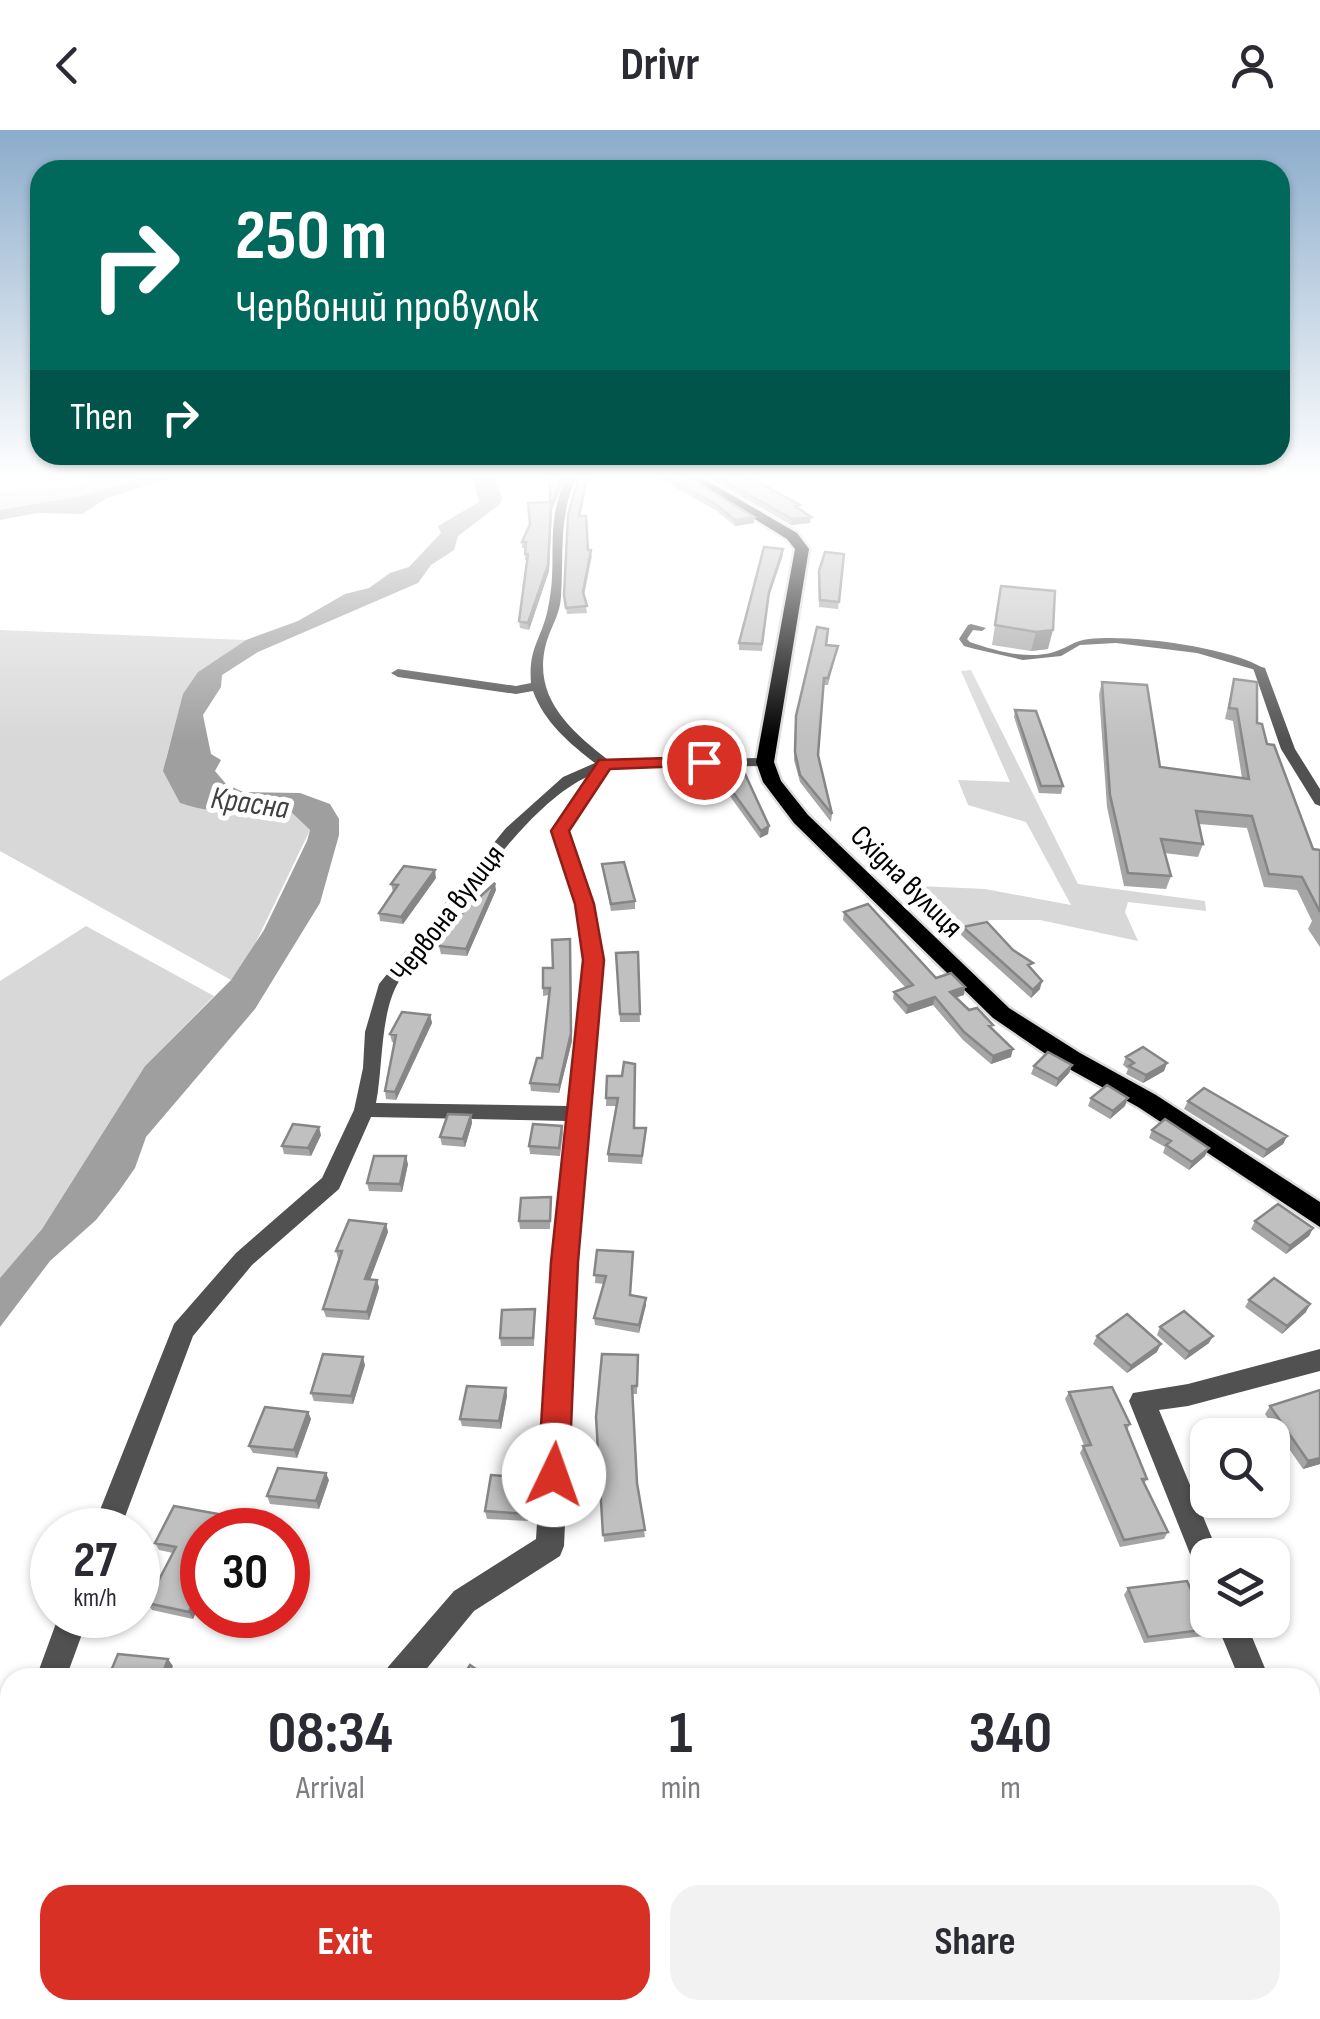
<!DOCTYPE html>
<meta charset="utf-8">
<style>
:root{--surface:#fff;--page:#f2f2f3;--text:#2b2b33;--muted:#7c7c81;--accent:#d93025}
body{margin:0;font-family:"Sofia Sans Condensed",sans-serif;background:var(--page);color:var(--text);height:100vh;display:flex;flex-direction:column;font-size:38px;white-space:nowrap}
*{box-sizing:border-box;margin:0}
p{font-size:32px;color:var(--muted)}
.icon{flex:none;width:55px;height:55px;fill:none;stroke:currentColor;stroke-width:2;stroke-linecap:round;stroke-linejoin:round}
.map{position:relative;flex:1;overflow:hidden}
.sheet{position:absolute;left:0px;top:1538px;width:1320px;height:352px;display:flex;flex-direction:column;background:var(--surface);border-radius:30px 30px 0 0;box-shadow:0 2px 8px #0004}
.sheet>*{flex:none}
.hud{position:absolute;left:30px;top:30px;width:1260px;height:305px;border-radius:30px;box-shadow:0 2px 8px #0004;background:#00695c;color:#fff;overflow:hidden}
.fabs{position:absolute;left:1190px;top:1288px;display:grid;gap:20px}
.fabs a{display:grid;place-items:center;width:100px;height:100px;border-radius:20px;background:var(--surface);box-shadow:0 2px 8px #0004;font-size:50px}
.speed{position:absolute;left:30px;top:1378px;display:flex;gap:20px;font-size:50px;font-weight:700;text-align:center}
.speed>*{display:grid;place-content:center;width:130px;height:130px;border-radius:50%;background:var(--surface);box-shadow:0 2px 8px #0004;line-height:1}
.speed small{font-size:25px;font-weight:400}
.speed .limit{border:15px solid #d22;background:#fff;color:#111}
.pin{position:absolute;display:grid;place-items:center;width:85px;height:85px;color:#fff;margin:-42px;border:5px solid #fff;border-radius:50%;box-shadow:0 2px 10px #0007}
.me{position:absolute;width:110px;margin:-55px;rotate:3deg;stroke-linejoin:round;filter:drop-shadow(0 0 8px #0008)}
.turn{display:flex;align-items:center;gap:35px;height:210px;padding:0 40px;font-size:45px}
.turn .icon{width:130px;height:130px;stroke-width:2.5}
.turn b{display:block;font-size:70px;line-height:85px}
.then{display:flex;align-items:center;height:95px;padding:0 40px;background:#0003;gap:20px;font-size:38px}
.eta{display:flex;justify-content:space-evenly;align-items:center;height:170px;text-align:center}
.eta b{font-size:60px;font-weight:700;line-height:70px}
.primary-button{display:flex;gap:20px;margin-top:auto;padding:20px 40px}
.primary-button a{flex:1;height:115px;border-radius:30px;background:var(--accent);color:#fff;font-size:40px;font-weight:700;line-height:115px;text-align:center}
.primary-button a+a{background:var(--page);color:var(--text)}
header{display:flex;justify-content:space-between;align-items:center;height:130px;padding:0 40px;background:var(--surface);font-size:45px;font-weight:700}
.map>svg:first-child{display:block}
.green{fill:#d8d8d8}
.water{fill:#9f9f9f}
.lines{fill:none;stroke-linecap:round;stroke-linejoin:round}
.primary-casing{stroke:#dbdbdb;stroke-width:5}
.lane{fill:#515151;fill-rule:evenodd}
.street{fill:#515151;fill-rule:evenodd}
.primary{fill:#000;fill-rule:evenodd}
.wall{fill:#a5a5a5}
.shaded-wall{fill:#868686}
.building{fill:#c0c0c0;stroke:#868686;stroke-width:2.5}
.route{fill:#d93025;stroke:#8d1f18;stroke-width:2.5}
.labels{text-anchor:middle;stroke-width:10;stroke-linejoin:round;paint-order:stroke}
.street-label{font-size:30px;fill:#000;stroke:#fff}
.water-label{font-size:32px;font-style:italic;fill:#404040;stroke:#fff}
</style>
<header><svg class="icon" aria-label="back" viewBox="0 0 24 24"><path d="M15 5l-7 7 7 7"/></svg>Drivr<svg class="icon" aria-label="person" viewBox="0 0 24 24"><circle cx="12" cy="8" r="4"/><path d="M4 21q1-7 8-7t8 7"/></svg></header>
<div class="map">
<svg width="1320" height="1889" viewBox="0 0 1320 1889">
<rect width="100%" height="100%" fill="#fff"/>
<path class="green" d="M 85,346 L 150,346 L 86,365 L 0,380 L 0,361 L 72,357 L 87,350 Z
M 0,500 L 246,510 L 198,542 L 179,582 L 166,628 L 180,673 C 215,686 254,684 291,682 L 310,700 L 256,812 L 231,850 L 0,721 Z
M 971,540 L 1078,754 L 1205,771 L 1206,781 L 1128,772 L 1125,782 L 1138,811 L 1040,790 L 990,790 L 942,802 L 897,755 L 985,759 L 1071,775 L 1026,692 L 968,675 L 958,650 L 1010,652 L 961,541 Z
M 86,796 L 214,866 L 145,936 L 42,1099 L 0,1149 L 0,851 Z
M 477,1880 L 613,1880 L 612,1889 L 475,1889 Z"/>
<path class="water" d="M 150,346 L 178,346 L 107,368 L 82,384 L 37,383 L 0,390 L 0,380 L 86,365 Z
M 472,346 L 495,349 L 502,369 L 500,374 L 458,406 L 454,420 L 431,435 L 418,453 L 258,522 L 222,545 L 221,557 L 203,585 L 211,624 L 221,630 L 215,641 L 226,654 L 243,662 L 300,663 L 330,674 L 339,689 L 339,705 L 320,773 L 255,879 L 146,1007 L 135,1038 L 119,1061 L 96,1090 L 50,1131 L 0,1197 L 0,1148 L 42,1099 L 145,936 L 231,850 L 264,800 L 307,711 L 310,700 L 291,682 C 254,683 216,686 180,673 L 163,641 L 183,564 L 198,542 L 246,510 L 298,491 L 345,464 L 369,458 L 390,443 L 409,437 L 441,403 L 438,396 L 479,372 Z"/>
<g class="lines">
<defs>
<path id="primary" d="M 685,346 L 699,346 L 797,403 L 809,419 L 774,632 L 781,651 L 808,685 L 1009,878 L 1080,923 L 1156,965 L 1320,1072 L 1320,1097 L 1138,977 L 1062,935 L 993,888 L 794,693 L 763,652 L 756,632 L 795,419 L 787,409 Z"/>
</defs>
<use href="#primary" class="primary-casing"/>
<path class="lane" d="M 971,494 L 986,498 L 982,501 L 973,500 L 967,509 L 970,512 C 996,521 1027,530 1054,522 C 1067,518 1075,510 1089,509 C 1131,504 1229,517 1263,538 L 1259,541 L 1197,523 L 1116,513 L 1080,515 L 1061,526 L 1023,530 L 975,519 L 964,516 L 959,509 L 968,495 Z"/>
<path class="street" d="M 567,346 L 577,346 C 558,386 564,424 561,467 C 560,486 549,499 545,518 C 534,569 571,601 608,630 L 765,628 L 772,632 L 765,636 L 609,638 L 568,701 L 593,773 L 602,830 L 577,1132 L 564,1416 L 560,1426 L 474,1481 L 419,1548 L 384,1548 L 388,1537 L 454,1461 L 536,1409 L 553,1132 L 568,991 L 371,987 L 339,1059 L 252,1135 L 193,1206 L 120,1400 L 92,1400 L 174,1194 L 236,1123 L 322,1048 L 354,980 L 363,938 L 365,902 L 379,854 L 506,698 L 563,647 L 595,633 C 570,614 544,592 533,561 L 516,564 L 398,547 L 391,543 L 398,539 L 516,556 L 531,553 C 528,517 542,509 548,478 C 559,429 543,396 567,346 ZM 589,646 L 552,701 L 575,773 L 584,830 L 569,976 L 376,973 C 383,938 380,884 398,853 C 411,832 431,813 446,793 C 483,747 535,670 589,646 Z
M 1254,535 L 1265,538 L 1295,619 L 1320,659 L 1320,676 L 1315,674 L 1281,619 L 1253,538 Z
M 1320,1219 L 1320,1241 L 1188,1276 L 1159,1280 L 1219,1425 L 1208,1425 L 1208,1448 L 1198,1444 L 1129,1271 L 1133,1263 L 1188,1254 Z
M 59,1485 L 89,1485 L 66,1548 L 36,1548 Z
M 1215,1490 L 1245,1490 L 1269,1548 L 1239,1548 Z
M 10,1640 L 10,1695 L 0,1699 L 0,1644 Z
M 1310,1670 L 1320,1674 L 1320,1727 L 1310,1723 Z
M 146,1880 L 183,1880 L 179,1889 L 142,1889 Z
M 852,1880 L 888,1880 L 888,1889 L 852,1889 Z"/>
<use href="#primary" class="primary"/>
</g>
<path class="wall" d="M 589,346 L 580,386 L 588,420 L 592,426 L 584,466 L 587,483 L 567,484 L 564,465 L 568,385 Z
M 655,346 L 686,346 L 754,393 L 735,396 L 717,381 Z
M 706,346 L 747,346 L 811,387 L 810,393 L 791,395 Z
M 550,372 L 552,380 L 549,441 L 529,500 L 520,498 L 519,491 L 527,430 L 525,430 L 525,418 L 522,418 L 522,412 Z
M 844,424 L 838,479 L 819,477 L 818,447 Z
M 783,425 L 768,469 L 762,521 L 739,520 L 739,513 Z
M 1001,456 L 1048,519 L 1031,521 L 992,515 Z
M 826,515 L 838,516 L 828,555 L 824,555 L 818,625 L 832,684 L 831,692 L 800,652 L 794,630 L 796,586 Z
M 1234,549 L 1257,593 L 1313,719 L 1320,720 L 1320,817 L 1308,799 L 1312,791 L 1297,760 L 1264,757 L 1247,698 L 1199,694 L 1203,714 L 1198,727 L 1164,723 L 1171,746 L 1166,759 L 1124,756 L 1107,677 L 1099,564 L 1102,552 L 1160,637 L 1242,648 L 1233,591 L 1225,589 Z
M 1015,580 L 1063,656 L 1061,664 L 1039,663 L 1014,587 Z
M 719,635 L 769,696 L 768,704 L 760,708 L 727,662 L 719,643 Z
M 602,734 L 635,771 L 635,779 L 611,781 Z
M 436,748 L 403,794 L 380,791 L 379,783 L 393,762 L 391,754 Z
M 496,760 L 467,826 L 441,824 L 439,816 Z
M 844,782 L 936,848 L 964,865 L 956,867 L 992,898 L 1011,927 L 991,934 L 963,910 L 933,875 L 906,884 L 893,869 L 894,862 L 906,858 L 843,790 Z
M 963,797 L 1040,859 L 1031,868 L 961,805 Z
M 638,822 L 640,892 L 620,892 L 616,823 Z
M 543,838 L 572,911 L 559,963 L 531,961 L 530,953 L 542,928 L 549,865 L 543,866 Z
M 430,885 L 432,893 L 396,970 L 386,969 L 385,961 L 395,913 L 392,912 L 390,904 Z
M 1126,927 L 1167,933 L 1164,941 L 1143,953 L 1126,944 L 1128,939 L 1123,935 Z
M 1072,935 L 1069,943 L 1056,957 L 1031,944 L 1034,936 Z
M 607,946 L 634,998 L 646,998 L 642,1034 L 608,1032 L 608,1024 L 616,976 L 606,976 Z
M 1091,968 L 1125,976 L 1110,989 L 1088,976 Z
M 1188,971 L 1287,1006 L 1283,1014 L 1263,1028 L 1184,979 Z
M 471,985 L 472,993 L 465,1017 L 442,1015 L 440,1007 Z
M 562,996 L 563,1004 L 560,1026 L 530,1024 L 529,1016 Z
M 1152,1000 L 1205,1026 L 1189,1040 L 1163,1023 L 1165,1017 L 1149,1008 Z
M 321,1005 L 311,1026 L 284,1024 L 282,1016 Z
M 408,1034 L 402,1062 L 369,1061 L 367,1053 Z
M 551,1067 L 550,1099 L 520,1099 L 519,1091 Z
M 1255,1091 L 1313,1098 L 1309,1106 L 1286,1124 L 1251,1099 Z
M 386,1094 L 388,1102 L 370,1150 L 377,1150 L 379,1158 L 369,1190 L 326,1187 L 323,1179 L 340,1129 L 338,1129 L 336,1121 Z
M 597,1120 L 631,1165 L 646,1175 L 639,1203 L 595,1195 L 594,1188 L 604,1154 L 595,1153 Z
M 1249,1170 L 1306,1182 L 1282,1204 L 1245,1177 Z
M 535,1179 L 534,1216 L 501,1216 L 500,1208 Z
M 1160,1197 L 1209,1213 L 1185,1230 L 1157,1205 Z
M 1097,1206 L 1157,1222 L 1127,1243 L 1093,1214 Z
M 638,1225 L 637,1264 L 632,1264 L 637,1353 L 645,1407 L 604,1412 L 596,1287 Z
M 365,1235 L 353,1274 L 314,1271 L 311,1263 Z
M 506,1258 L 507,1266 L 501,1299 L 462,1296 L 460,1289 Z
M 1320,1260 L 1320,1334 L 1303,1339 L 1265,1284 L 1270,1276 Z
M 1069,1262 L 1130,1294 L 1127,1300 L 1147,1349 L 1144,1354 L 1168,1402 L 1164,1409 L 1120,1417 L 1080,1323 L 1084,1315 L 1065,1269 Z
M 308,1282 L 311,1289 L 297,1328 L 253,1323 L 249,1316 Z
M 532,1348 L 533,1355 L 528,1391 L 487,1389 L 485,1381 Z
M 329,1350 L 319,1379 L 270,1374 L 267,1366 Z
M 229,1386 L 233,1393 L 202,1400 L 202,1469 L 193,1489 L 152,1480 L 147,1473 L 173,1423 L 159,1420 L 155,1413 Z
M 1128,1458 L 1209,1499 L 1204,1506 L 1144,1513 L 1124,1465 Z
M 1277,1881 L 1320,1889 L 1265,1889 Z"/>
<path class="shaded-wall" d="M 563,346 L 566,346 L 552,380 L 549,441 L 529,500 L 528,493 L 551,375 Z
M 754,387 L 754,393 L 735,396 L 735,390 Z
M 811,387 L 810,393 L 791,395 L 792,389 Z
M 783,419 L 783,425 L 768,469 L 762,521 L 769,462 Z
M 1053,500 L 1048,519 L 1031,521 L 1036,502 Z
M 769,696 L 768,704 L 760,708 L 761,701 Z
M 435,740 L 436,748 L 403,794 L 401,787 Z
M 495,753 L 496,760 L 467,826 L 466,819 Z
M 570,809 L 572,911 L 559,963 L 559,955 Z
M 1042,851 L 1040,859 L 1031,868 L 1033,860 Z
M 965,857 L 964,865 L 949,870 L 950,862 Z
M 935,867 L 933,875 L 906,884 L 908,876 Z
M 430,885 L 432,893 L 396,970 L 395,962 Z
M 1013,919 L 1011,927 L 991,934 L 993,926 Z
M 1167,933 L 1164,941 L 1143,953 L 1146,945 Z
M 1072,935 L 1069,943 L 1056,957 L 1058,949 Z
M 1128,968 L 1125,976 L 1110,989 L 1113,981 Z
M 471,985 L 472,993 L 465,1017 L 463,1009 Z
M 319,997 L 321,1005 L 311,1026 L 308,1018 Z
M 1287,1006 L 1283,1014 L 1263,1028 L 1267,1020 Z
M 1209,1018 L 1205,1026 L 1189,1040 L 1192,1032 Z
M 406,1026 L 408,1034 L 402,1062 L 400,1054 Z
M 386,1094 L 388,1102 L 367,1157 L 365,1149 Z
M 1313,1098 L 1309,1106 L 1286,1124 L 1290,1116 Z
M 377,1150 L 379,1158 L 369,1190 L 367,1182 Z
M 646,1168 L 646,1175 L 639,1203 L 639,1195 Z
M 1310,1174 L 1306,1182 L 1282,1204 L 1287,1196 Z
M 1213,1206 L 1209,1213 L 1185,1230 L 1189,1222 Z
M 1161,1214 L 1157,1222 L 1127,1243 L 1131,1236 Z
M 363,1227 L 365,1235 L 353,1274 L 351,1266 Z
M 506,1258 L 507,1266 L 501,1299 L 499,1291 Z
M 308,1282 L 311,1289 L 297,1328 L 294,1320 Z
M 1320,1328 L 1320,1334 L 1303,1339 L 1308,1331 Z
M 326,1343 L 329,1350 L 319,1379 L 316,1371 Z
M 532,1348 L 533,1355 L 528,1391 L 527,1384 Z
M 229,1386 L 233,1393 L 230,1400 L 223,1400 Z
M 202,1442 L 202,1469 L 193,1489 L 189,1482 Z
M 168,1529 L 173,1536 L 168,1548 L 161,1548 Z
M 92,1880 L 101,1880 L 96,1889 L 88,1889 Z"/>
<path class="building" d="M 550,346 L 563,346 L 551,375 L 548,435 L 528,493 L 519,491 L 528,424 L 525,424 L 526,412 L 522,412 L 530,394 L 528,373 L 550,372 Z
M 579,346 L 587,346 L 579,386 L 586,386 L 588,420 L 591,420 L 583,462 L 587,476 L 566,478 L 564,465 L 568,385 Z
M 665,346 L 686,346 L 754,387 L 735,390 L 717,375 Z
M 716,346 L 747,346 L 800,375 L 795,376 L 811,387 L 792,389 Z
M 764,417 L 783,419 L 769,462 L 762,514 L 739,513 Z
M 825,422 L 844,424 L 839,472 L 820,470 L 819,441 Z
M 1001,456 L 1055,461 L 1053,500 L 1036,502 L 995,495 Z
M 817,497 L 828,499 L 826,515 L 838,516 L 828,548 L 824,548 L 818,625 L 832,684 L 800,645 L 795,622 L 796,586 Z
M 1234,549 L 1257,552 L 1257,593 L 1262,594 L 1267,614 L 1274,615 L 1313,719 L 1320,720 L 1320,782 L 1302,747 L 1269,744 L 1252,686 L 1196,681 L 1203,714 L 1161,709 L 1171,746 L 1128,743 L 1110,665 L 1102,552 L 1147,555 L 1160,637 L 1249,649 L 1237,579 L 1229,578 Z
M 1015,580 L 1036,581 L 1063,656 L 1041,656 Z
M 740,633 L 769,696 L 761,701 L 727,654 L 719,635 Z
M 624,732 L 635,771 L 611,774 L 602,734 Z
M 404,736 L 435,740 L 401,787 L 379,783 L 398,755 L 391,754 Z
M 495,753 L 466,819 L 439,816 L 450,794 Z
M 868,774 L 936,848 L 951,843 L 965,857 L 950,862 L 969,880 L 977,878 L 993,895 L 989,896 L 1013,919 L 993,926 L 964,902 L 935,867 L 908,876 L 894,862 L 913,855 L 844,782 Z
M 987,792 L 1013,820 L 1033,833 L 1028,835 L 1042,851 L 1033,860 L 963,797 Z
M 570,809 L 571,903 L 559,955 L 530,953 L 537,928 L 542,928 L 550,858 L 543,858 L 543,838 L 553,838 L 552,810 Z
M 638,822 L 640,884 L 620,884 L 616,823 Z
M 402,882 L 430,885 L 395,962 L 385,961 L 396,905 L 390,904 Z
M 1143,917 L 1167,933 L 1146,945 L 1129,936 L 1134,933 L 1126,927 Z
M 1048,922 L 1072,935 L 1058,949 L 1034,936 Z
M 624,932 L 635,934 L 634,998 L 646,998 L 642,1026 L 608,1024 L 618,968 L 606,968 L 607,946 L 622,946 Z
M 1107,955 L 1128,968 L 1113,981 L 1091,968 Z
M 1204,958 L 1287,1006 L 1267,1020 L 1188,971 Z
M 448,984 L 471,985 L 463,1009 L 440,1007 Z
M 1165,989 L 1209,1018 L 1192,1032 L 1166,1015 L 1171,1011 L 1152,1000 Z
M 293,994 L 319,997 L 308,1018 L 282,1016 Z
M 533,994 L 562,996 L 559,1018 L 529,1016 Z
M 374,1026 L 406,1026 L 400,1054 L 367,1053 Z
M 551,1067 L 550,1091 L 519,1091 L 521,1068 Z
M 1278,1074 L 1313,1098 L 1290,1116 L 1255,1091 Z
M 349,1090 L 386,1094 L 365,1149 L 377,1150 L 367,1182 L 323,1179 L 342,1121 L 336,1121 Z
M 597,1120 L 633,1122 L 630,1165 L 646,1168 L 639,1195 L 594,1188 L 606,1146 L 594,1145 Z
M 1274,1148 L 1310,1174 L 1287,1196 L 1249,1170 Z
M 535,1179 L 533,1208 L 500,1208 L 502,1180 Z
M 1184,1181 L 1213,1206 L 1189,1222 L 1160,1197 Z
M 1127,1184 L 1161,1214 L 1131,1236 L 1097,1206 Z
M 323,1224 L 363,1227 L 351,1266 L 311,1263 Z
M 602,1224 L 638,1225 L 637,1256 L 632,1256 L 637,1353 L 645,1400 L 603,1405 L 596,1287 Z
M 467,1256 L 506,1258 L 499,1291 L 460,1289 Z
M 1112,1257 L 1130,1294 L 1125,1295 L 1147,1349 L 1142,1349 L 1168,1402 L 1124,1410 L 1083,1316 L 1091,1315 L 1069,1262 Z
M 1320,1260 L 1320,1328 L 1308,1331 L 1270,1276 Z
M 265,1277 L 308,1282 L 294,1320 L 249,1316 Z
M 278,1338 L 326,1343 L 316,1371 L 267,1366 Z
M 491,1345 L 532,1348 L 527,1384 L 485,1381 Z
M 174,1376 L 229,1386 L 223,1400 L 202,1400 L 202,1442 L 198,1451 L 202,1451 L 202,1454 L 189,1482 L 147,1473 L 176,1417 L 155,1413 Z
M 1187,1451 L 1209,1499 L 1148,1507 L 1128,1458 Z
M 118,1524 L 168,1529 L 161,1548 L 108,1548 Z
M 470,1535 L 489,1548 L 462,1548 Z
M 1320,1878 L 1320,1889 L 1280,1889 L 1277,1881 L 1310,1880 L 1310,1879 Z
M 27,1880 L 92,1880 L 88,1889 L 21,1889 Z
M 741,1880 L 818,1880 L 816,1889 L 740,1889 Z"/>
<linearGradient id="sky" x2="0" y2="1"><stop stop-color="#8baccb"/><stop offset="0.57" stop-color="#fff"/><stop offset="1" stop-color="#fff" stop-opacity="0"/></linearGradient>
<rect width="1320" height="610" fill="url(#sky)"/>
<path class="route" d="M 704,627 L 710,628 L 710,635 L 610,639 L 569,701 L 594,774 L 604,830 L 578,1132 L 569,1345 L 564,1355 L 554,1359 L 543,1355 L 538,1345 L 551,1132 L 583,830 L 575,774 L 551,701 L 599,630 Z"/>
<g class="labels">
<g class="street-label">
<text transform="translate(907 751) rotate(45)" y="10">Східна вулиця</text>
<text transform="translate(447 783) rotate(-52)" y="10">Червона вулиця</text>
</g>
<g class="water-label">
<text transform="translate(250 672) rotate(8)" y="11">Красна</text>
</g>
</g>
</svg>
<div class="fabs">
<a><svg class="icon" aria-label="search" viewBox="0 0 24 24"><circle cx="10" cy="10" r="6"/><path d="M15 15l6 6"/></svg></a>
<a><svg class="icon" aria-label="layers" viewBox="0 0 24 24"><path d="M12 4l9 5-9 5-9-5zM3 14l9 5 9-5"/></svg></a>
</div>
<div class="speed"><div>27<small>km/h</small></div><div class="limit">30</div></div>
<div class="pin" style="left:704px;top:632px;background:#d93025"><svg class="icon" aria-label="arrive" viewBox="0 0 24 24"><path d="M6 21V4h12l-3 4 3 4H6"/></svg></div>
<svg class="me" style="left:554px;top:1345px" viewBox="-20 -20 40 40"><circle r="19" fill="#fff"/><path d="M0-13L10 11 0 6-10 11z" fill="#d93025"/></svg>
<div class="hud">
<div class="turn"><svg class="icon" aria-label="right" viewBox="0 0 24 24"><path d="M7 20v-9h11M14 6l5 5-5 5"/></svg><div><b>250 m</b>Червоний провулок</div></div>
<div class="then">Then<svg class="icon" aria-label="right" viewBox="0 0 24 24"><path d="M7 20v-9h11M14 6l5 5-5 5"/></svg></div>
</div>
<section class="sheet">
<div class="eta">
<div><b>08:34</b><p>Arrival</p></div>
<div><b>1</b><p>min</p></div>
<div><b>340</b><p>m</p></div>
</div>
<div class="primary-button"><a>Exit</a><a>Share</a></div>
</section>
</div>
